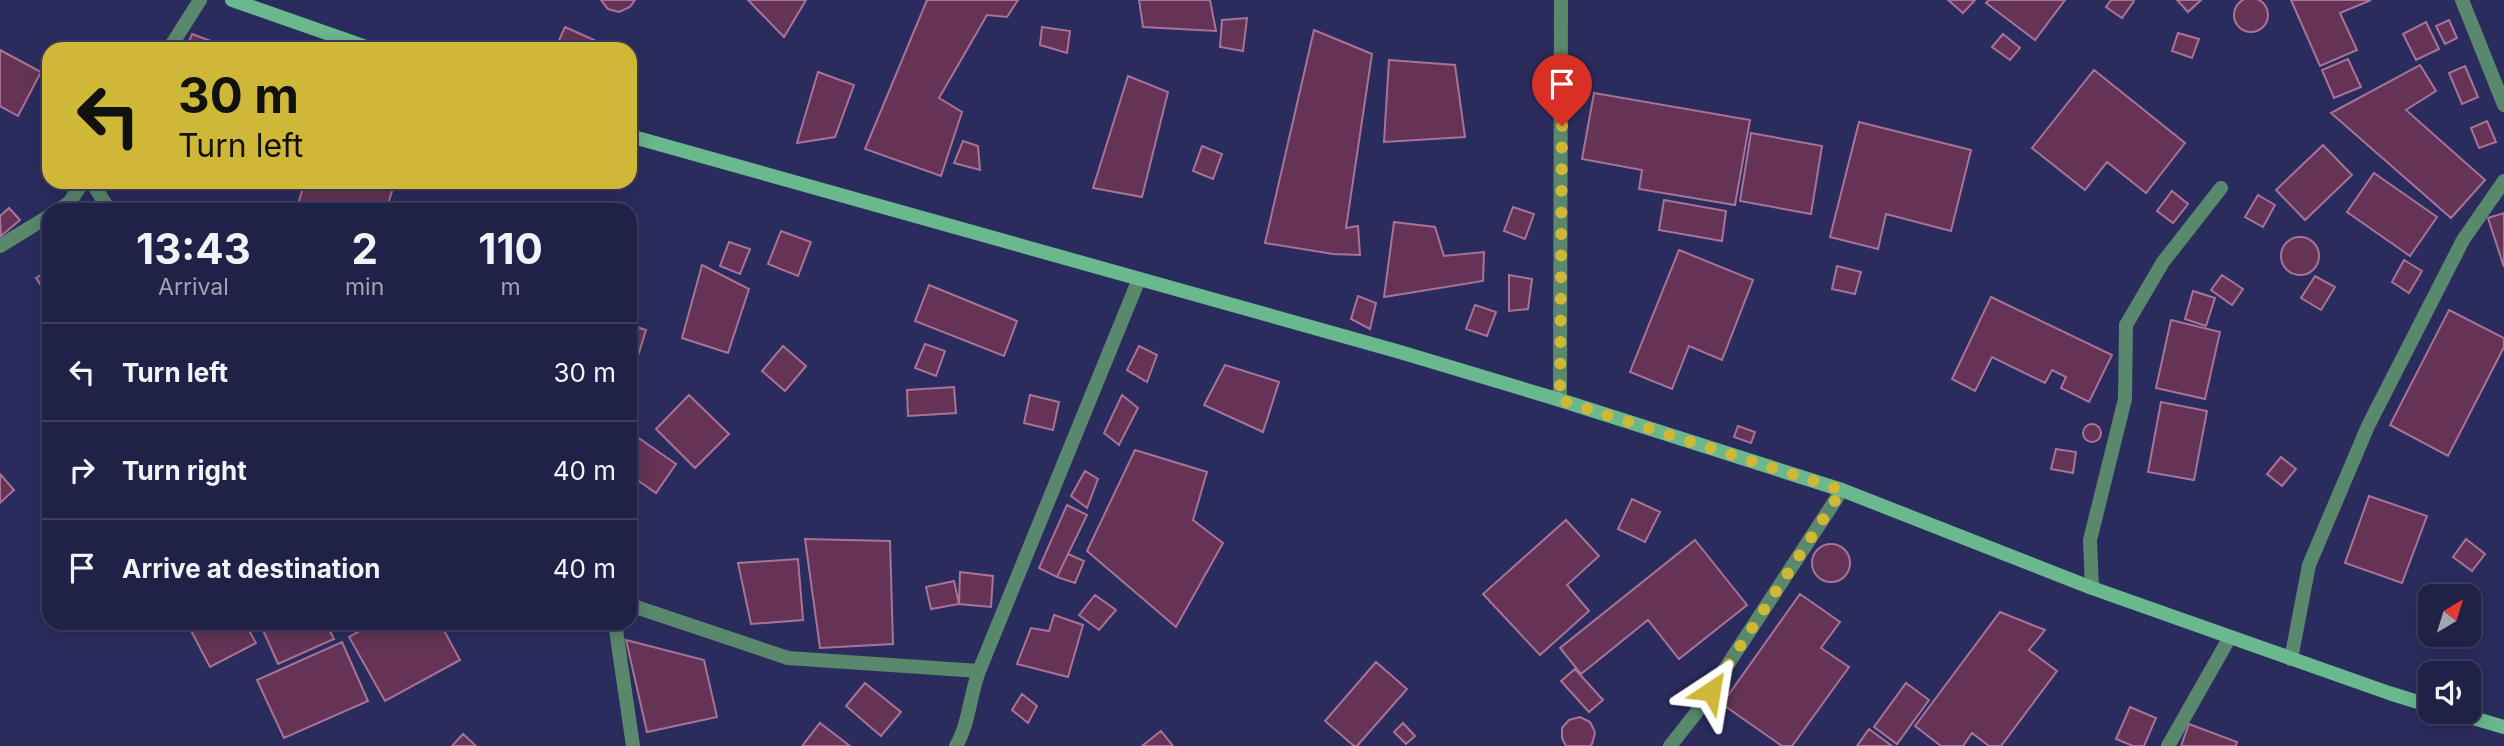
<!DOCTYPE html>
<style>
:root{--surface:#202146;--page:#28294d;--text:#f1f3f6;--muted:#a2a3b3;--line:#3d3e5f}
body{margin:0;font-family:Inter,sans-serif;background:var(--page);color:var(--text);height:100vh;display:flex;flex-direction:column;font-size:26px;white-space:nowrap}
*{box-sizing:border-box;margin:0}
p{font-size:23px;color:var(--muted)}
.icon{flex:none;width:38px;height:38px;fill:none;stroke:currentColor;stroke-width:2;stroke-linecap:round;stroke-linejoin:round}
.map{position:relative;flex:1;overflow:hidden}
.details{position:absolute;left:42px;top:203px;width:595px;height:427px;display:flex;flex-direction:column;background:var(--surface);border-radius:21px;box-shadow:0 4px 18px #0003,0 0 0 2px var(--line)}
.details>*{flex:none}
.banner{position:absolute;left:42px;top:42px;width:595px;height:147px;border-radius:21px;box-shadow:0 4px 18px #0003,0 0 0 2px var(--line);background:#cfb837;color:#111;overflow:hidden}
.needle{width:46px;rotate:38deg}
.tools{position:absolute;left:2418px;top:584px;display:grid;gap:14px}
.tools a{display:grid;place-items:center;width:63px;height:63px;border-radius:14px;background:var(--surface);box-shadow:0 4px 18px #0003,0 0 0 2px var(--line);font-size:35px}
.pin{position:absolute;display:grid;place-items:center;width:60px;height:60px;color:#fff;margin:-72px -30px;border-radius:50% 50% 50% 0;rotate:-45deg;box-shadow:0 0 7px #0007}
.pin .icon{rotate:45deg}
.me{position:absolute;width:77px;margin:-38px;rotate:33deg;stroke-linejoin:round;filter:drop-shadow(0 0 5px #0008)}
.turn{display:flex;align-items:center;gap:24px;height:147px;padding:0 21px;font-size:32px}
.turn .icon{width:91px;height:91px;stroke-width:2.5}
.turn b{display:block;font-size:49px;line-height:60px}
.eta{display:flex;justify-content:space-evenly;align-items:center;height:119px;text-align:center}
.eta b{font-size:42px;font-weight:700;line-height:49px}
ul{padding:0;list-style:none}
li{display:flex;align-items:center;gap:21px;height:98px;padding:0 21px;border-top:2px solid var(--line)}
li div{flex:1}
li b{display:block;font-size:26px}
li em{font-style:normal}
.map>svg:first-child{display:block}
.building{fill:#643356;stroke:#a97298;stroke-width:2}
.lines{fill:none;stroke-linecap:round;stroke-linejoin:round}
.street{stroke:#59886d;stroke-width:14}
.secondary{stroke:#6ab88d;stroke-width:14}
.route{stroke:#cfb837;stroke-width:12;stroke-dasharray:0 21.6}
</style>
<div class="map">
<svg width="2504" height="746" viewBox="0 0 2504 746">
<rect width="100%" height="100%" fill="#2a2c5d"/>
<path class="building" d="M2234 15a17 17 0 1 1 34 0a17 17 0 1 1-34 0Z
M 601,0 L 635,0 L 630,7 L 619,12 L 608,9 Z
M 748,0 L 806,0 L 784,37 Z
M 927,0 L 1018,0 L 1007,17 L 987,15 L 939,98 L 962,112 L 941,176 L 865,149 Z
M 1139,0 L 1210,0 L 1216,31 L 1143,27 Z
M 1948,0 L 1975,0 L 1963,13 Z
M 1989,0 L 2065,0 L 2035,40 L 1986,3 Z
M 2111,0 L 2133,0 L 2134,1 L 2122,18 L 2106,7 Z
M 2177,0 L 2201,0 L 2188,12 Z
M 2291,0 L 2371,0 L 2340,13 L 2357,50 L 2320,66 Z
M 1247,18 L 1243,51 L 1220,47 L 1222,20 Z
M 2449,20 L 2457,38 L 2445,44 L 2436,26 Z
M 2426,22 L 2439,49 L 2416,60 L 2403,34 Z
M 565,27 L 614,49 L 555,49 Z
M 1042,27 L 1070,31 L 1067,53 L 1040,45 Z
M 1314,30 L 1372,54 L 1346,228 L 1358,226 L 1360,255 L 1333,254 L 1265,243 Z
M 2178,33 L 2199,39 L 2192,58 L 2172,51 Z
M 192,34 L 227,47 L 227,49 L 186,49 Z
M 2003,34 L 2020,48 L 2010,60 L 1992,47 Z
M 0,50 L 41,72 L 18,116 L 0,106 Z
M 2348,59 L 2361,87 L 2334,98 L 2322,70 Z
M 1389,60 L 1455,65 L 1465,137 L 1384,142 Z
M 2420,65 L 2436,91 L 2406,110 L 2485,180 L 2451,218 L 2331,113 Z
M 2465,66 L 2478,97 L 2462,104 L 2449,73 Z
M 2094,70 L 2185,143 L 2146,193 L 2107,162 L 2085,190 L 2032,148 Z
M 818,72 L 854,85 L 835,137 L 797,143 Z
M 1128,76 L 1168,92 L 1142,197 L 1093,188 Z
M 1594,93 L 1750,120 L 1735,205 L 1639,189 L 1642,170 L 1582,159 Z
M 2487,121 L 2496,142 L 2479,148 L 2471,128 Z
M 1859,122 L 1971,150 L 1951,231 L 1886,214 L 1878,249 L 1830,237 Z
M 1751,133 L 1822,146 L 1811,214 L 1740,201 Z
M 963,141 L 978,146 L 980,170 L 954,163 Z
M 2323,145 L 2352,175 L 2305,220 L 2276,190 Z
M 1202,146 L 1222,154 L 1213,179 L 1193,171 Z
M 2374,173 L 2437,217 L 2410,256 L 2347,212 Z
M 305,182 L 395,182 L 386,210 L 296,210 Z
M 2172,191 L 2188,204 L 2173,223 L 2157,211 Z
M 2258,195 L 2275,205 L 2263,227 L 2245,217 Z
M 1664,200 L 1726,211 L 1722,241 L 1659,230 Z
M 1513,207 L 1534,214 L 1525,239 L 1504,231 Z
M 9,208 L 20,220 L 1,236 L 0,216 Z
M 2504,213 L 2504,267 L 2488,218 Z
M 1394,222 L 1435,227 L 1444,256 L 1484,252 L 1483,281 L 1384,297 Z
M 781,231 L 811,242 L 798,276 L 768,264 Z
M2281 256a19 19 0 1 1 38 0a19 19 0 1 1-38 0Z
M 729,242 L 750,249 L 740,274 L 720,266 Z
M 1679,250 L 1753,280 L 1722,360 L 1689,346 L 1672,389 L 1630,372 Z
M 2404,260 L 2422,271 L 2409,293 L 2392,282 Z
M 702,265 L 749,289 L 728,353 L 682,338 Z
M 1837,266 L 1861,272 L 1855,294 L 1832,289 Z
M 49,270 L 49,298 L 36,278 Z
M 1509,275 L 1532,279 L 1528,309 L 1509,311 Z
M 2222,275 L 2243,289 L 2232,305 L 2211,290 Z
M 2315,276 L 2335,287 L 2321,310 L 2301,298 Z
M 929,285 L 1017,321 L 1004,356 L 915,321 Z
M 2193,291 L 2215,298 L 2206,326 L 2185,319 Z
M 1358,296 L 1376,303 L 1370,329 L 1351,319 Z
M 1991,297 L 2112,355 L 2089,402 L 2061,388 L 2066,377 L 2052,370 L 2045,383 L 1992,357 L 1975,391 L 1952,379 Z
M 1475,305 L 1496,312 L 1487,336 L 1466,329 Z
M 2449,310 L 2504,338 L 2504,347 L 2448,456 L 2390,425 Z
M 2171,320 L 2220,332 L 2205,399 L 2156,388 Z
M 630,325 L 646,330 L 630,382 Z
M 925,344 L 945,351 L 936,376 L 915,368 Z
M 783,346 L 806,366 L 785,391 L 762,371 Z
M 1139,346 L 1157,355 L 1147,382 L 1127,370 Z
M 1225,365 L 1279,382 L 1263,432 L 1204,405 Z
M 954,387 L 956,413 L 908,416 L 907,390 Z
M 689,395 L 729,434 L 695,468 L 656,429 Z
M 1030,395 L 1059,402 L 1053,430 L 1024,423 Z
M 1122,395 L 1138,408 L 1119,445 L 1104,433 Z
M 2161,402 L 2207,411 L 2194,480 L 2148,472 Z
M2083 433a9 9 0 1 1 18 0a9 9 0 1 1-18 0Z
M 1738,426 L 1755,432 L 1751,443 L 1734,437 Z
M 630,432 L 676,464 L 656,493 L 630,475 Z
M 2056,449 L 2076,452 L 2073,473 L 2051,469 Z
M 1135,450 L 1207,472 L 1193,520 L 1223,543 L 1176,627 L 1087,551 Z
M 2281,457 L 2296,469 L 2282,486 L 2267,474 Z
M 1085,471 L 1098,479 L 1087,508 L 1071,496 Z
M 0,474 L 14,490 L 0,503 Z
M 2369,496 L 2427,516 L 2402,583 L 2345,563 Z
M 1632,499 L 1660,512 L 1645,542 L 1618,529 Z
M 1067,505 L 1087,515 L 1057,577 L 1039,568 Z
M 1566,520 L 1599,556 L 1567,585 L 1589,611 L 1540,655 L 1483,594 Z
M 805,539 L 890,541 L 893,644 L 820,648 Z
M 2466,539 L 2485,554 L 2472,571 L 2453,557 Z
M 1695,540 L 1747,605 L 1679,659 L 1648,620 L 1581,674 L 1560,648 Z
M1812 563a19 19 0 1 1 38 0a19 19 0 1 1-38 0Z
M 1068,554 L 1084,561 L 1075,583 L 1057,577 Z
M 798,559 L 803,620 L 751,624 L 738,563 Z
M 960,572 L 993,576 L 991,607 L 959,604 Z
M 954,581 L 959,604 L 931,609 L 926,587 Z
M 1800,594 L 1840,622 L 1821,648 L 1849,667 L 1792,746 L 1782,746 L 1722,704 Z
M 1095,595 L 1116,610 L 1099,630 L 1079,615 Z
M 2000,612 L 2045,630 L 2029,650 L 2057,671 L 2001,746 L 1989,746 L 1972,733 L 1963,746 L 1941,746 L 1915,726 Z
M 1054,615 L 1083,625 L 1068,677 L 1017,664 L 1031,628 L 1049,631 Z
M 187,623 L 245,623 L 256,643 L 210,667 Z
M 278,623 L 326,623 L 334,639 L 278,664 L 263,630 Z
M 374,623 L 440,623 L 460,660 L 385,701 L 349,637 Z
M 626,640 L 704,660 L 717,717 L 647,732 Z
M 342,642 L 368,701 L 284,738 L 257,680 Z
M 1376,662 L 1407,689 L 1357,746 L 1354,746 L 1325,721 Z
M 1575,669 L 1603,700 L 1589,712 L 1561,681 Z
M 865,683 L 901,712 L 881,736 L 846,706 Z
M 1906,683 L 1929,700 L 1897,744 L 1874,727 Z
M 1022,694 L 1037,706 L 1028,723 L 1012,710 Z
M 2130,707 L 2156,718 L 2144,746 L 2133,746 L 2116,739 Z
M 1580,717 L 1590,722 L 1593,728 L 1595,733 L 1592,744 L 1590,746 L 1566,746 L 1562,738 L 1562,728 L 1569,720 Z
M 820,723 L 850,746 L 802,746 Z
M 1403,723 L 1415,736 L 1406,744 L 1394,732 Z
M 2189,724 L 2237,742 L 2236,746 L 2181,746 Z
M 1869,729 L 1892,746 L 1857,746 Z
M 1161,731 L 1173,746 L 1142,746 Z
M 463,734 L 476,746 L 452,746 Z"/>
<g class="lines">
<path class="street" d="M 2462,0 L 2504,105
M 169,49 L 200,0
M 92,182 L 109,210
M 58,210 L 69,203 L 83,182
M 0,246 L 49,216
M 1560,400 L 1561,0
M 2092,588 L 2090,540 L 2125,399 L 2126,325 L 2163,262 L 2221,188
M 630,605 L 788,658 L 979,671
M 615,623 L 633,746
M 2291,659 L 2309,565 L 2368,426 L 2463,240 L 2504,181
M 956,746 C 969,724 970,695 979,671 L 1139,279
M 1670,746 L 1696,713 L 1842,490
M 2168,746 L 2230,637"/>
<path class="secondary" d="M 232,0 L 372,49
M 630,136 L 1400,352 L 1560,400 L 1842,490 L 2092,588 L 2389,693 L 2431,706
M 2453,712 L 2504,727"/>
</g>
<g class="lines">
<path class="route" d="M 1562,126 L 1560,400 L 1842,490 L 1711,691"/>
</g>
</svg>
<div class="tools">
<a><svg class="needle" viewBox="-14 -14 28 28"><path d="M0-13l5 13h-10z" fill="#e53935"/><path d="M0 13l5-13h-10z" fill="#a2a3b3"/></svg></a>
<a><svg class="icon" aria-label="sound" viewBox="0 0 24 24"><path d="M4 9h4l5-4v14l-5-4H4zM17 9q2 3 0 6"/></svg></a>
</div>
<div class="pin" style="left:1562px;top:126px;background:#d93025"><svg class="icon" aria-label="arrive" viewBox="0 0 24 24"><path d="M6 21V4h12l-3 4 3 4H6"/></svg></div>
<svg class="me" style="left:1711px;top:691px" viewBox="-20 -20 40 40"><path d="M0-17L14 15 0 8-14 15z" fill="#cfb837" stroke="#fff" stroke-width="4"/></svg>
<div class="banner">
<div class="turn"><svg class="icon" aria-label="left" viewBox="0 0 24 24"><path d="M17 20v-9H6M10 6l-5 5 5 5"/></svg><div><b>30 m</b>Turn left</div></div>
</div>
<section class="details">
<div class="eta">
<div><b>13:43</b><p>Arrival</p></div>
<div><b>2</b><p>min</p></div>
<div><b>110</b><p>m</p></div>
</div>
<ul>
<li><svg class="icon" aria-label="left" viewBox="0 0 24 24"><path d="M17 20v-9H6M10 6l-5 5 5 5"/></svg><div><b>Turn left</b></div><em>30 m</em></li>
<li><svg class="icon" aria-label="right" viewBox="0 0 24 24"><path d="M7 20v-9h11M14 6l5 5-5 5"/></svg><div><b>Turn right</b></div><em>40 m</em></li>
<li><svg class="icon" aria-label="arrive" viewBox="0 0 24 24"><path d="M6 21V4h12l-3 4 3 4H6"/></svg><div><b>Arrive at destination</b></div><em>40 m</em></li>
</ul>
</section>
</div>
